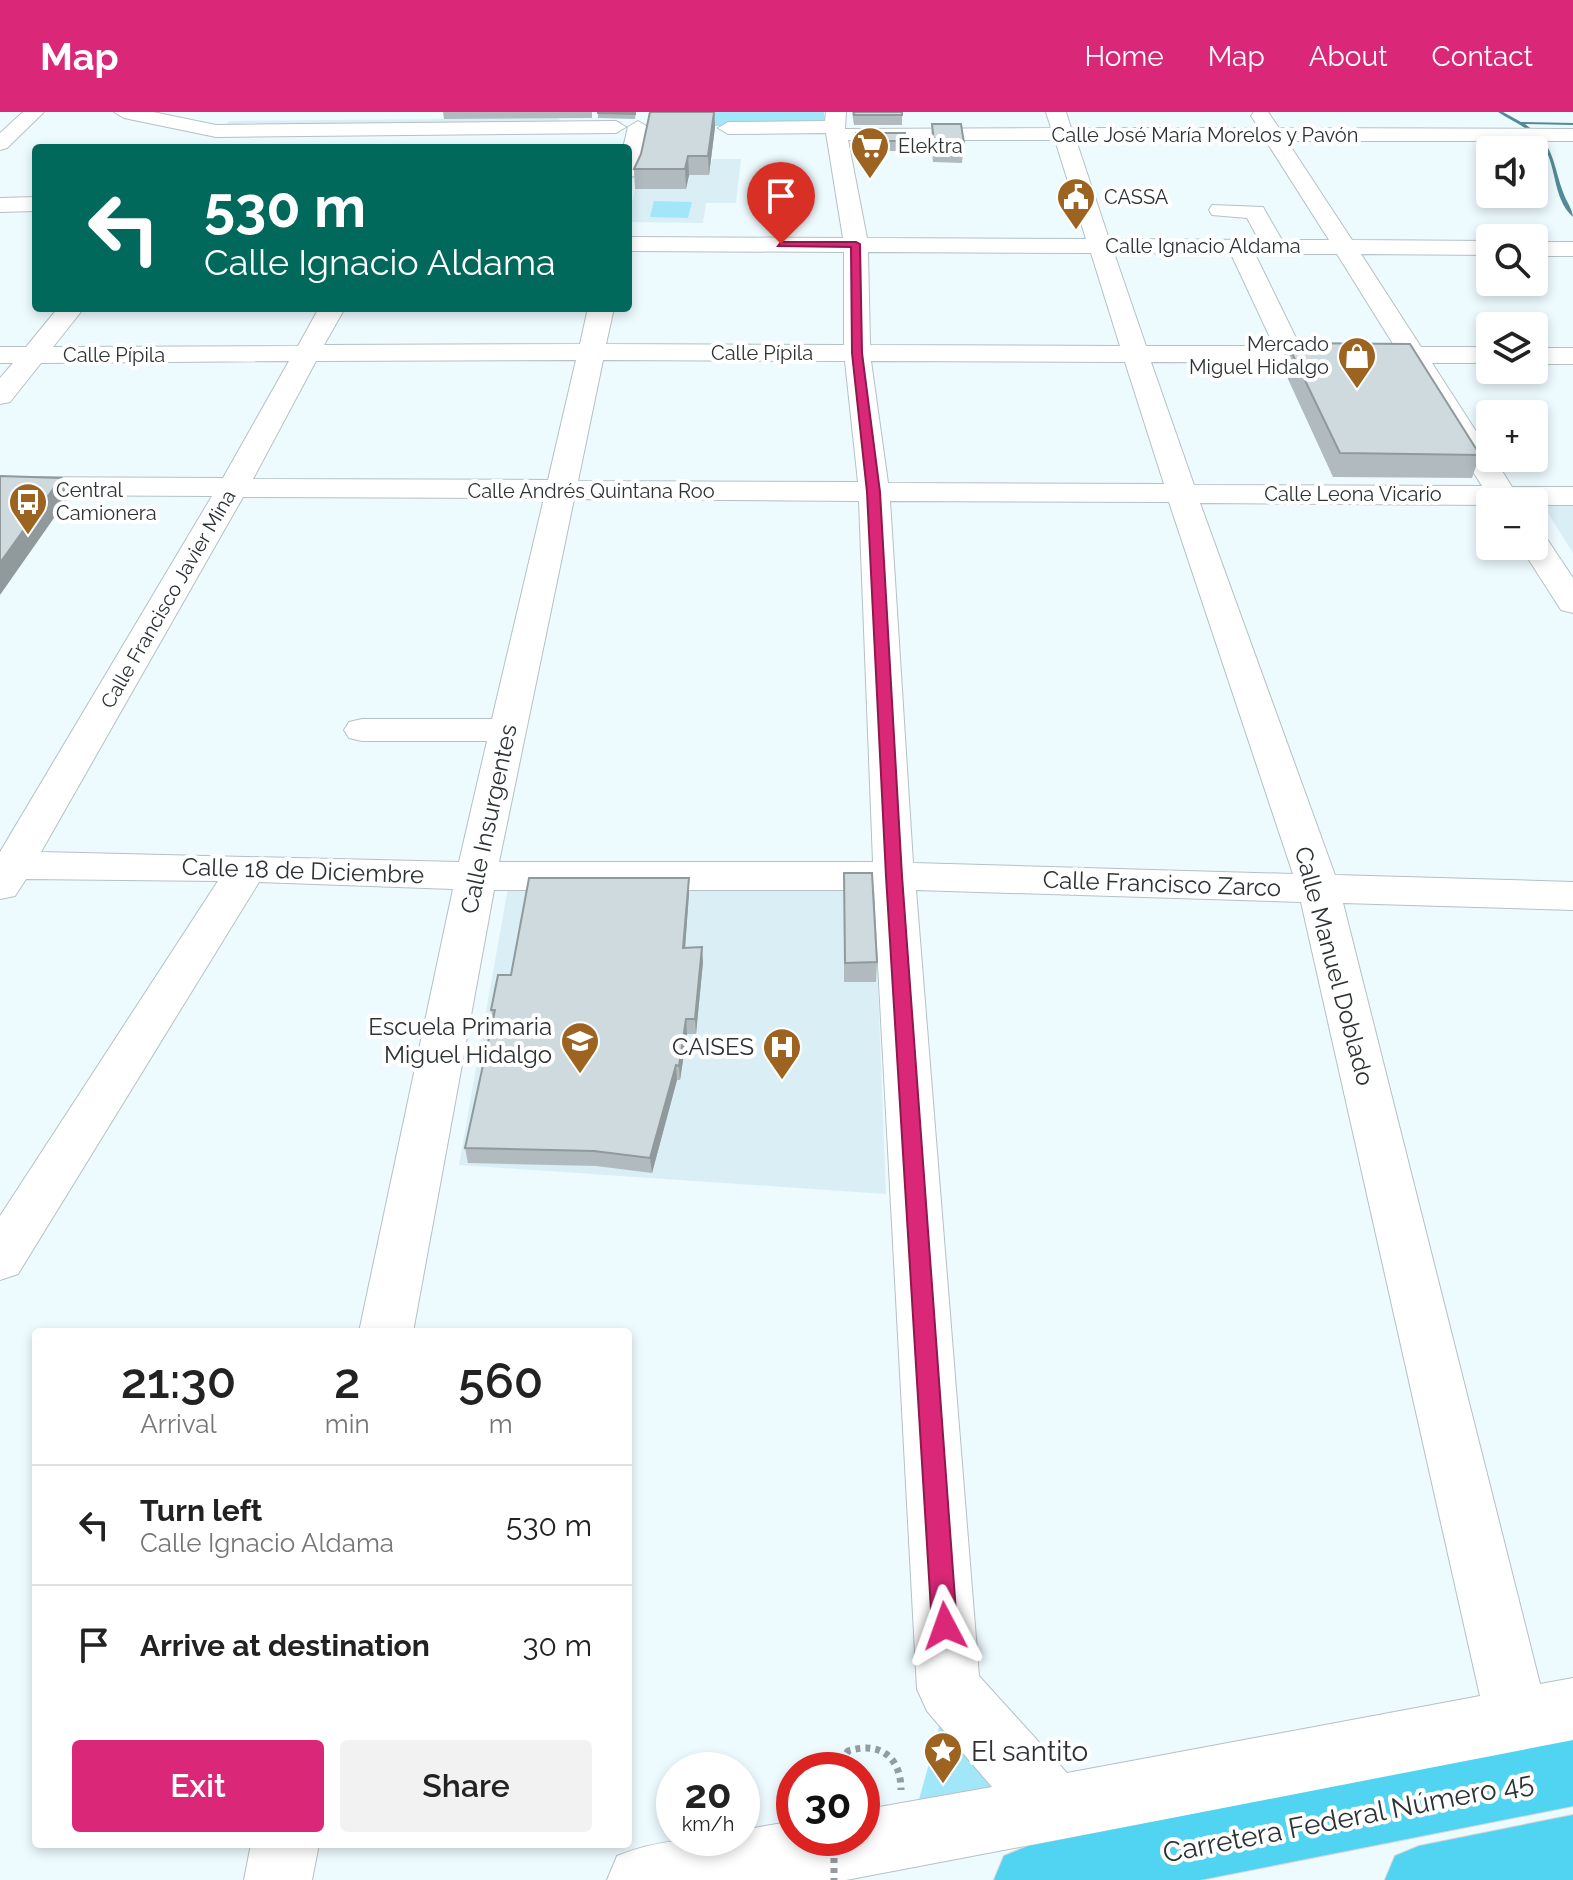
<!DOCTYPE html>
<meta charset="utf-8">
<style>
:root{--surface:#fff;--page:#f2f2f2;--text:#222;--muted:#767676;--line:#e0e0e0;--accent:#db2777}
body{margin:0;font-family:Raleway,sans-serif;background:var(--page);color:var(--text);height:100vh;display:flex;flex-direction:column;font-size:30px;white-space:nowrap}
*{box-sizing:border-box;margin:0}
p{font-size:26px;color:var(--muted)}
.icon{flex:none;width:44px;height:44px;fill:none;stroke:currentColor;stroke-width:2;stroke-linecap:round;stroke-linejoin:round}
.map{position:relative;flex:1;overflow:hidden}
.details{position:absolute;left:32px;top:1216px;width:600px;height:520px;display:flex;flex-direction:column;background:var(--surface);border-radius:8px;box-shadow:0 4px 12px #0003}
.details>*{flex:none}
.top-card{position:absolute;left:32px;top:32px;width:600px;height:168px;border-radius:8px;box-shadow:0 4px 12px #0003;background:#00695c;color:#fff;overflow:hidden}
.tools{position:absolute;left:1476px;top:24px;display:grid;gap:16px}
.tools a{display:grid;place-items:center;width:72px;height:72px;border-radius:8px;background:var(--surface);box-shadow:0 4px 12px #0003;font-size:40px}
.speed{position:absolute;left:656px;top:1640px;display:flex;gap:16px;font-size:40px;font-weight:700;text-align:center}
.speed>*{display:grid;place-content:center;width:104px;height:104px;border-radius:50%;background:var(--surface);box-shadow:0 4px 12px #0003;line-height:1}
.speed small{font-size:20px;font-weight:400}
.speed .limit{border:12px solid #d22;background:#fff;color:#111}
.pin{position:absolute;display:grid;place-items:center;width:68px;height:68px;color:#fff;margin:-82px -34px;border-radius:50% 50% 50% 0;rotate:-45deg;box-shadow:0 0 8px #0007}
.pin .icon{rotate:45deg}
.me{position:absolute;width:88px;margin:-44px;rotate:356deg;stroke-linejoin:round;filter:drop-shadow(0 0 6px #0008)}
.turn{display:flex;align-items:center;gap:28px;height:168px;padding:0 40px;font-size:36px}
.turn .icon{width:104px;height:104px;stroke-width:2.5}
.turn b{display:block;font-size:56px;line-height:68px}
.eta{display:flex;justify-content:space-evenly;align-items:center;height:136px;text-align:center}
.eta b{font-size:48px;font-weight:600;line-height:56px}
.primary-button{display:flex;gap:16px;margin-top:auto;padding:16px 40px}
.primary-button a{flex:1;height:92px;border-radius:8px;background:var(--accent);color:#fff;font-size:32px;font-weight:600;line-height:92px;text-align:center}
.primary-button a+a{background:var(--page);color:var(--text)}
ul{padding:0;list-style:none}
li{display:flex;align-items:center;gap:24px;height:120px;padding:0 40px;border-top:2px solid var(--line)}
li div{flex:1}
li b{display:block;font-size:30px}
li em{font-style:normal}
header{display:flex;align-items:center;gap:48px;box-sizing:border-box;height:112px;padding:0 40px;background:var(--accent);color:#fff}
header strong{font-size:38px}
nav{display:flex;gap:44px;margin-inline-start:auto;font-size:28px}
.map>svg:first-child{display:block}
.built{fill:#d9eff5}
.green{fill:#a1e7f9}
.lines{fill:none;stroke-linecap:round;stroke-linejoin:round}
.stream{fill:#548a98;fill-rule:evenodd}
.minor-casing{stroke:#b5c1c5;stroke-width:2}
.highway-casing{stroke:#d5d6d6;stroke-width:2}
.path{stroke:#939c9f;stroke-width:7;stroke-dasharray:5 5;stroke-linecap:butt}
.minor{fill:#fff;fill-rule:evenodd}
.highway{fill:#51d3f2;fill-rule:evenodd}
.path-bridge{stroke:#939c9f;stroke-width:7;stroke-dasharray:5 5;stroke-linecap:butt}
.wall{fill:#b1bbbf}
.shaded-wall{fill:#90999b}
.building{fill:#cedade;stroke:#90999b;stroke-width:2}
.route{fill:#db2777;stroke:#8e194d;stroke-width:2}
.labels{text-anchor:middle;stroke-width:8;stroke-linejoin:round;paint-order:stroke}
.far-street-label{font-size:20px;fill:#2d3234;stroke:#fff}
.far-poi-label{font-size:20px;fill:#2d3234;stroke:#fff;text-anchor:start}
.street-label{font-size:24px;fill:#2d3234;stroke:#fff}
.poi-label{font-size:24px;fill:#2d3234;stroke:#fff;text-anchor:end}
.near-poi-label{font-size:28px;fill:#2d3234;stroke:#fff;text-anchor:start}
.near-street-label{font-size:28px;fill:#2d3234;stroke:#fff}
</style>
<header>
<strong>Map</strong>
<nav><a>Home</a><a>Map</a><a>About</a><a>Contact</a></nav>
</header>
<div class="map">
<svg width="1573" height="1768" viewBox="0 0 1573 1768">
<rect width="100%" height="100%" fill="#edfafe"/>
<path class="built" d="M 447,0 L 561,0 L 559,9 L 622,9 L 619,22 L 218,23 L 229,9 L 444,7 Z
M 712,47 L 741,47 L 736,91 L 706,91 L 703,111 L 628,110 L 635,77 L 686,77 L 689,63 L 709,63 Z
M 1539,387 L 1573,387 L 1573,441 Z
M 509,770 L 874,773 L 886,1082 L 459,1053 Z"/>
<path class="green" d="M 671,0 L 824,0 L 825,14 L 652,14 Z
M 654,89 L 692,90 L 688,106 L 650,105 Z
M 942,1605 L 1021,1690 L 913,1709 Z"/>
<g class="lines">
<path class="stream" d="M 1498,0 L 1503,0 L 1521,10 L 1573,11 L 1573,13 L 1525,12 C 1555,33 1552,49 1563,80 C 1566,89 1572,96 1573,105 C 1551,85 1558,51 1540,29 C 1529,16 1512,9 1498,0 Z"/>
<defs>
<path id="minor" d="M 23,0 L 44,0 L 7,36 L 0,38 L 0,21 Z
M 114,0 L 153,0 L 216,13 L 616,9 L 626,15 L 616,21 L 216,25 L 124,6 Z
M 826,0 L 846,0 L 845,17 L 1051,16 L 1046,0 L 1066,0 L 1071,16 L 1259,16 L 1251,4 L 1254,0 L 1268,0 L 1279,16 L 1573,17 L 1573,29 L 1287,29 L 1352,128 L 1490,129 L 1490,143 L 1361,142 L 1421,235 L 1490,235 L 1490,251 L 1432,251 L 1490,341 L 1490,346 L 1494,346 L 1512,375 L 1573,375 L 1573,393 L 1534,393 L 1534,390 L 1490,390 L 1490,393 L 1200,391 L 1335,763 L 1573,770 L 1573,798 L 1343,791 L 1540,1572 L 1573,1566 L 1573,1630 L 846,1768 L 607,1768 L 617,1744 C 658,1727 698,1726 742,1726 L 742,1718 L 794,1709 L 794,1726 L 862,1726 L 862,1698 L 992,1675 L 927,1599 L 917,1577 L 874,778 L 494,778 L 413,1220 L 359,1220 L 453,777 L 259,770 L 18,1162 L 0,1168 L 0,1104 L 218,769 L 26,767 L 15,784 L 0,787 L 0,740 L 212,384 L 0,383 L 0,365 L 223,366 L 289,249 L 41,251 L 10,290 L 0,292 L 0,266 L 13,251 L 0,251 L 0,235 L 26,235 L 58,196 L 84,196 L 53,235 L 298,234 L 319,196 L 345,196 L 324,233 L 580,232 L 588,196 L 614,196 L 606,232 L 844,233 L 844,140 L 628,139 L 628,125 L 843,126 L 826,21 L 728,22 L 718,16 L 728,10 L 825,9 ZM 848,28 L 1055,28 L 1086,127 L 867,126 ZM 1076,28 L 1266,29 L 1329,128 L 1282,128 L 1263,95 L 1212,93 L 1209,98 L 1212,103 L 1247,106 L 1259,128 L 1109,127 ZM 868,140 L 1091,141 L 1120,234 L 870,233 ZM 1114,141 L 1231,142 L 1274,234 L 1146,234 ZM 1255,142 L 1337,142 L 1395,235 L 1300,234 ZM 576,248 L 548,368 L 253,367 L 316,249 ZM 603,248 L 845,249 L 858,370 L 578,369 ZM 871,249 L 1125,250 L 1164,372 L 888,371 ZM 1151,250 L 1405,251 L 1482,374 L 1194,373 ZM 243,385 L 544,386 L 492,607 L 362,607 L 349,610 L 344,618 L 349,626 L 362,629 L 487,629 L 459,750 L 41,740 ZM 574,387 L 859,389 L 873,750 L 499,750 ZM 890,389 L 1169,390 L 1293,762 L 913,751 ZM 916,778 L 1301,790 L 1480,1584 L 1067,1661 L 979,1564 Z
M 638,9 L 648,15 L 639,61 L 628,67 L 628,36 L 623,36 L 628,15 Z
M 36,85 L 36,99 L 0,100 L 0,86 Z
M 1534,130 L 1573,130 L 1573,144 L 1534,144 Z
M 1534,236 L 1573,236 L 1573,252 L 1534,252 Z
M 1534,422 L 1545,424 L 1573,466 L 1573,501 L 1561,498 L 1520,434 L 1534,434 Z
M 251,1732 L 319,1732 L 312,1768 L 244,1768 Z"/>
<path id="highway" d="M 1573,1628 L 1573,1694 L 1200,1768 L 994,1768 L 1004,1744 L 1028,1734 Z
M 1573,1703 L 1573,1768 L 1385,1768 L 1395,1744 L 1419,1734 Z"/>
</defs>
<use href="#minor" class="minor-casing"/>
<use href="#highway" class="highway-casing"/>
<path class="path" d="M 836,1658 L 848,1639 C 880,1629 901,1645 901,1678"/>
<use href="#minor" class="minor"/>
<use href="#highway" class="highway"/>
<path class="path-bridge" d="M 834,1726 L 834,1768"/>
</g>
<path class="wall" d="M 443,0 L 592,0 L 592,6 L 444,7 Z
M 636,0 L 635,7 L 598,6 L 598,1 Z
M 650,0 L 715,0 L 715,15 L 709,63 L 689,63 L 686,77 L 635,77 L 634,57 L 641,42 Z
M 852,0 L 902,0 L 902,13 L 854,13 Z
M 932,12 L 964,31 L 962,51 L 933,50 L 931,31 Z
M 856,21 L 907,29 L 906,39 L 856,39 Z
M 1287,231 L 1480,343 L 1472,366 L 1333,365 L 1282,254 Z
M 844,761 L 877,850 L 876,870 L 844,870 Z
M 689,781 L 685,836 L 703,850 L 696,922 L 687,922 L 680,968 L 677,968 L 652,1061 L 596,1054 L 468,1051 L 465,1036 L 493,908 L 491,898 L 511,863 Z"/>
<path class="shaded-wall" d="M 714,0 L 715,15 L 709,63 L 708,44 Z
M 688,44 L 689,63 L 686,77 L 685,57 Z
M 61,366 L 68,386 L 0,483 L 0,451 Z
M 689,766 L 689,781 L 684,851 L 683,836 Z
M 702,835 L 703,850 L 696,922 L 695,907 Z
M 686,907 L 687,922 L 680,968 L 679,954 Z
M 676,953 L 677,968 L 652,1061 L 650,1046 Z"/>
<path class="building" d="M 598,0 L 635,0 L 635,2 L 598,1 Z
M 650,0 L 714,0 L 708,44 L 688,44 L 685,57 L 634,57 L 641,42 Z
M 854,0 L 902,0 L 902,3 L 854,3 Z
M 932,12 L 961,12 L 964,31 L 934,31 Z
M 856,21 L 905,21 L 907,29 L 856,29 Z
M 1287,231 L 1410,232 L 1480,343 L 1340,341 Z
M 0,364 L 61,366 L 0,451 Z
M 844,761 L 872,761 L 877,850 L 845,851 Z
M 529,766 L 689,766 L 683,836 L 702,835 L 695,907 L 686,907 L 679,954 L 676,953 L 650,1046 L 594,1039 L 465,1036 L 495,898 L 491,898 L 498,863 L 511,863 Z"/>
<path class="route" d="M 781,130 L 856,130 L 860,132 L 862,241 L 880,380 L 902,764 L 957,1514 L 954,1523 L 945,1527 L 936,1523 L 932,1514 L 886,764 L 867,380 L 852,241 L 851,135 L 778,134 Z"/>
<defs>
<symbol id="supermarket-pin" viewBox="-11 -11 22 30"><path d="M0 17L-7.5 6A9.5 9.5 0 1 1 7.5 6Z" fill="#9d6421" stroke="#fff"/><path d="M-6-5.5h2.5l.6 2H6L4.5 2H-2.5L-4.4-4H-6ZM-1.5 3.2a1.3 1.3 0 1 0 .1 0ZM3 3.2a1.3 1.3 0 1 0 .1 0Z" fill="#fff"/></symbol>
<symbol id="civic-pin" viewBox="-11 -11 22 30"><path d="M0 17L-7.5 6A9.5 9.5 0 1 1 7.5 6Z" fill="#9d6421" stroke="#fff"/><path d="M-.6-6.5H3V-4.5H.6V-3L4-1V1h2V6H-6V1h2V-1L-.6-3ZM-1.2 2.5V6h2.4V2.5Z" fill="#fff"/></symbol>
<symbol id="shop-pin" viewBox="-11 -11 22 30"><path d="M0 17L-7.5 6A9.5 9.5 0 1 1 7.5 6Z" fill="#9d6421" stroke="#fff"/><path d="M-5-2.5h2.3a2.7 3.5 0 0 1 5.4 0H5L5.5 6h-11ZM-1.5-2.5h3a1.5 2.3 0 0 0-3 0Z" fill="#fff"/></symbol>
<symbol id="bus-pin" viewBox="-11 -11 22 30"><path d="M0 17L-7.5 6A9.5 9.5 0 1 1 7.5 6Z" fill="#9d6421" stroke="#fff"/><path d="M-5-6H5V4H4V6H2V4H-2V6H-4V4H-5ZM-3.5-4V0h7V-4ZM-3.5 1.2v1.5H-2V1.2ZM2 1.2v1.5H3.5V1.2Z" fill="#fff"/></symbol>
<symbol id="school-pin" viewBox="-11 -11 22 30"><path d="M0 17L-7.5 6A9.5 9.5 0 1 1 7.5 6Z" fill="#9d6421" stroke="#fff"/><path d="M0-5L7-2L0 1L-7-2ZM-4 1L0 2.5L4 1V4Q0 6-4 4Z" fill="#fff"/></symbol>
<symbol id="hospital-pin" viewBox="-11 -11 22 30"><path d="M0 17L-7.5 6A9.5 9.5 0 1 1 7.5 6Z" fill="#9d6421" stroke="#fff"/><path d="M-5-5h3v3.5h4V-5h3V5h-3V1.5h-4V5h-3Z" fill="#fff"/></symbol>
<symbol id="sight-pin" viewBox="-11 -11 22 30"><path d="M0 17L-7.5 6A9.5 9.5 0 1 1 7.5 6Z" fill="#9d6421" stroke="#fff"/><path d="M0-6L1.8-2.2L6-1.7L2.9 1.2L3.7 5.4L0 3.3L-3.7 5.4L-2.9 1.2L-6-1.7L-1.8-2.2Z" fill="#fff"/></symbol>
</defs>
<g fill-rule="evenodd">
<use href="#supermarket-pin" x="848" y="12" width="44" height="60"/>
<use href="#civic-pin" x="1054" y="63" width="44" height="60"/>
<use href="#shop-pin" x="1335" y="222" width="44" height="60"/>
<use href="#bus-pin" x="6" y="368" width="44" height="60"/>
<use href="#school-pin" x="558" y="907" width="44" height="60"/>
<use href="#hospital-pin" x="760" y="913" width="44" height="60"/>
<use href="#sight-pin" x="921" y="1617" width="44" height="60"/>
</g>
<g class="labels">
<g class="far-street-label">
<text x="1205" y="30">Calle José María Morelos y Pavón</text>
<text x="1203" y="141">Calle Ignacio Aldama</text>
<text x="762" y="248">Calle Pípila</text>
<text x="114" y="250">Calle Pípila</text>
<text x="591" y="386">Calle Andrés Quintana Roo</text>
<text x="1353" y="389">Calle Leona Vicario</text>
<text transform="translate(168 487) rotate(-60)" y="7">Calle Francisco Javier Mina</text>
</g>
<g class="far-poi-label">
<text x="898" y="41">Elektra</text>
<text x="1104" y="92">CASSA</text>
<text x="1329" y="239" text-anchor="end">Mercado<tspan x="1329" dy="23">Miguel Hidalgo</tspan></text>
<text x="56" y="385">Central<tspan x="56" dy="23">Camionera</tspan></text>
</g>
<g class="street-label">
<text transform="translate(489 707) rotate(-78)" y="8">Calle Insurgentes</text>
<text transform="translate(303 759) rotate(2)" y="8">Calle 18 de Diciembre</text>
<text transform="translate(1162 772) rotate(2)" y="8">Calle Francisco Zarco</text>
<text transform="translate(1334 854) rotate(75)" y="8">Calle Manuel Doblado</text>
</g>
<g class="poi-label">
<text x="552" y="923">Escuela Primaria<tspan x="552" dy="28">Miguel Hidalgo</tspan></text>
<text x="754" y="943">CAISES</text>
</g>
<g class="near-poi-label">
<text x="971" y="1649">El santito</text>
</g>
<g class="near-street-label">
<text transform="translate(1348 1705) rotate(-11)" y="10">Carretera Federal Número 45</text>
</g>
</g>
</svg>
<div class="tools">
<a><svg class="icon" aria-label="sound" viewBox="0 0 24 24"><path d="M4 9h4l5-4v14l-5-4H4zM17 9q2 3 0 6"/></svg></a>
<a><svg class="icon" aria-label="search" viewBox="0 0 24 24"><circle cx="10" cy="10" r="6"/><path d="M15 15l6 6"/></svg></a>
<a><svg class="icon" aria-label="layers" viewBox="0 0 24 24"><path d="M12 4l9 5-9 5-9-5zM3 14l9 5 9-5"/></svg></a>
<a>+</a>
<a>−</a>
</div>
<div class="speed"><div>20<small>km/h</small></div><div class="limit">30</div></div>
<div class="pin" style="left:781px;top:132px;background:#d93025"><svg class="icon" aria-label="arrive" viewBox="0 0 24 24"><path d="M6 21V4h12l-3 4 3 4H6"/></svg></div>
<svg class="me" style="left:945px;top:1514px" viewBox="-20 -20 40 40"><path d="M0-17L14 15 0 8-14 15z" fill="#db2777" stroke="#fff" stroke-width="4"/></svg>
<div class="top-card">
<div class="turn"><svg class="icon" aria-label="left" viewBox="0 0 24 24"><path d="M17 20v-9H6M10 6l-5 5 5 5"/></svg><div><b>530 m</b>Calle Ignacio Aldama</div></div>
</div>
<section class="details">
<div class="eta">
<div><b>21:30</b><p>Arrival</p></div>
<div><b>2</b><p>min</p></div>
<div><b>560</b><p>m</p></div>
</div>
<ul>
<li><svg class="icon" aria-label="left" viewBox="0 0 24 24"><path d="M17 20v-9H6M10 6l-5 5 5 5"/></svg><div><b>Turn left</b><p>Calle Ignacio Aldama</p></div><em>530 m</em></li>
<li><svg class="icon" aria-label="arrive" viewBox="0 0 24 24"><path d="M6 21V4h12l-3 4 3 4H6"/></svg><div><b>Arrive at destination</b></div><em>30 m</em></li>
</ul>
<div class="primary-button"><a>Exit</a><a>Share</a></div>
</section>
</div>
